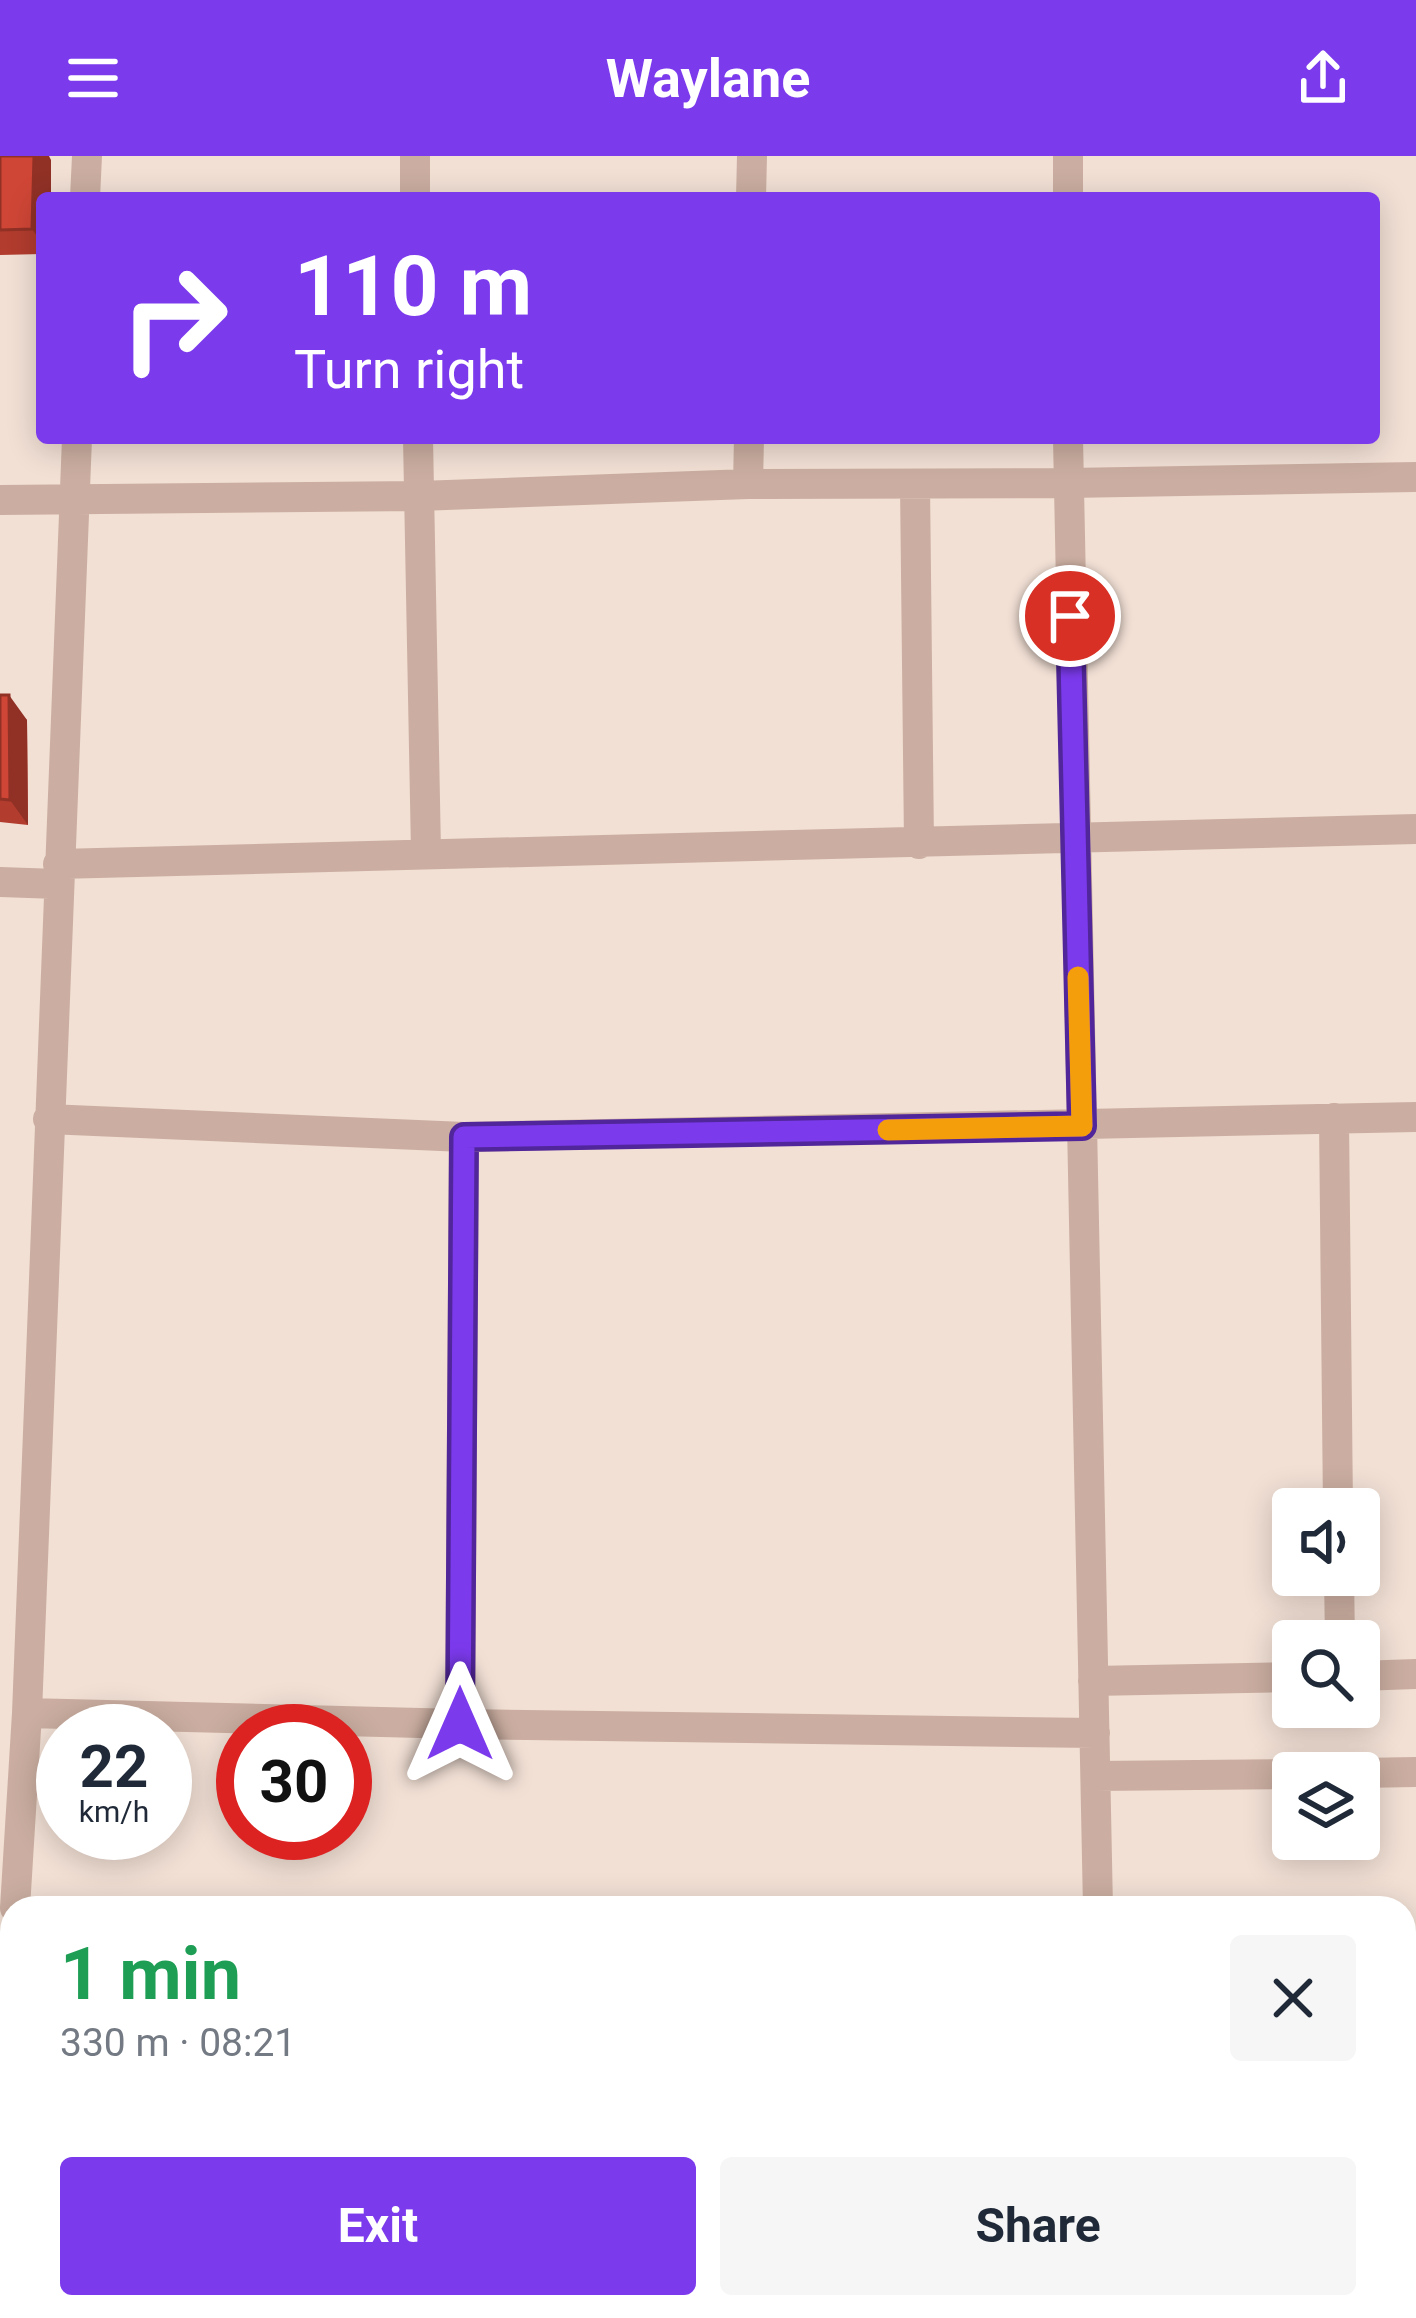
<!DOCTYPE html>
<meta charset="utf-8">
<style>
:root{--surface:#fff;--page:#f6f6f7;--text:#1f2937;--muted:#747a83;--accent:#7c3aed}
body{margin:0;font-family:Roboto,sans-serif;background:var(--page);color:var(--text);height:100vh;display:flex;flex-direction:column;font-size:45px;white-space:nowrap}
*{box-sizing:border-box;margin:0}
p{font-size:39px;color:var(--muted)}
.icon{flex:none;width:66px;height:66px;fill:none;stroke:currentColor;stroke-width:2;stroke-linecap:round;stroke-linejoin:round}
.map{position:relative;flex:1;overflow:hidden}
.sheet{position:absolute;left:0px;top:1740px;width:1416px;height:423px;display:flex;flex-direction:column;background:var(--surface);border-radius:36px 36px 0 0;box-shadow:0 6px 30px #0003}
.sheet>*{flex:none}
.top-card{position:absolute;left:36px;top:36px;width:1344px;height:252px;border-radius:12px;box-shadow:0 6px 30px #0003;background:#7c3aed;color:#fff;overflow:hidden}
.fabs{position:absolute;left:1272px;top:1332px;display:grid;gap:24px}
.fabs a{display:grid;place-items:center;width:108px;height:108px;border-radius:12px;background:var(--surface);box-shadow:0 6px 30px #0003;font-size:60px}
.speed{position:absolute;left:36px;top:1548px;display:flex;gap:24px;font-size:60px;font-weight:700;text-align:center}
.speed>*{display:grid;place-content:center;width:156px;height:156px;border-radius:50%;background:var(--surface);box-shadow:0 6px 30px #0003;line-height:1}
.speed small{font-size:30px;font-weight:400}
.speed .limit{border:18px solid #d22;background:#fff;color:#111}
.pin{position:absolute;display:grid;place-items:center;width:102px;height:102px;color:#fff;margin:-51px;border:6px solid #fff;border-radius:50%;box-shadow:0 3px 12px #0007}
.me{position:absolute;width:132px;margin:-66px;rotate:0deg;stroke-linejoin:round;filter:drop-shadow(0 0 9px #0008)}
.turn{display:flex;align-items:center;gap:42px;height:252px;padding:0 60px;font-size:54px}
.turn .icon{width:156px;height:156px;stroke-width:2.5}
.turn b{display:block;font-size:84px;line-height:102px}
.round{display:grid;place-items:center;flex:none;width:126px;height:126px;border-radius:12px;background:var(--page)}
.head{display:flex;align-items:center;justify-content:space-between;height:204px;padding:0 60px}
h1{font-size:72px;font-weight:700;line-height:90px;color:#1e9e55}
.primary-button{display:flex;gap:24px;margin-top:auto;padding:24px 60px}
.primary-button a{flex:1;height:138px;border-radius:12px;background:var(--accent);color:#fff;font-size:48px;font-weight:700;line-height:138px;text-align:center}
.primary-button a+a{background:var(--page);color:var(--text)}
header{display:flex;justify-content:space-between;align-items:center;height:156px;padding:0 60px;background:var(--accent);color:#fff;font-size:54px;font-weight:700}
.map>svg:first-child{display:block}
.lines{fill:none;stroke-linecap:round;stroke-linejoin:round}
.minor{stroke:#cbaea1;stroke-width:30}
.wall{fill:#b23c2e}
.shaded-wall{fill:#913126}
.building{fill:#cf4636;stroke:#913126;stroke-width:3}
.route-casing{stroke:#51269a;stroke-width:30}
.route{stroke:#7c3aed;stroke-width:21}
.slow{stroke:#f59e0b;stroke-width:21}
</style>
<header><svg class="icon" aria-label="menu" viewBox="0 0 24 24"><path d="M4 6h16M4 12h16M4 18h16"/></svg>Waylane<svg class="icon" aria-label="share" viewBox="0 0 24 24"><path d="M12 15V3M7 8l5-5 5 5M5 13v7h14v-7"/></svg></header>
<div class="map">
<svg width="1416" height="2162" viewBox="0 0 1416 2162">
<rect width="100%" height="100%" fill="#f2e0d5"/>
<g class="lines">
<path class="minor" d="M 415,0 L 415,42
M 85,42 L 87,0
M 751,42 L 752,0
M 1068,42 L 1068,0
M 418,282 L 426,696
M 1068,282 L 1098,1752
M 748,328 L 749,282
M 915,328 L 919,688
M 0,344 L 419,340 L 748,328 L 1068,327 L 1416,321
M 58,708 L 1416,673
M 0,726 L 57,728
M 1334,962 L 1338,1353
M 48,963 L 464,981 L 1416,961
M 1339,1419 L 1340,1485
M 1359,1520 L 1416,1518
M 1093,1525 L 1293,1521
M 27,1557 L 460,1568 L 1095,1577
M 460,1568 L 464,981
M 1359,1617 L 1416,1616
M 1096,1620 L 1293,1618
M 15,1752 L 27,1557 L 77,282
M 1404,1843 L 1416,1843
M 1106,2151 L 1106,2162
M 3,2162 L 12,1853"/>
</g>
<path class="wall" d="M 0,0 L 51,4 L 51,42 L 42,42 L 42,98 L 0,99 Z
M 0,539 L 27,564 L 28,669 L 0,666 Z"/>
<path class="shaded-wall" d="M 34,0 L 49,0 L 51,4 L 51,42 L 42,42 L 42,87 L 32,73 Z
M 9,539 L 27,564 L 28,669 L 10,644 Z"/>
<path class="building" d="M 0,0 L 34,0 L 32,73 L 0,74 Z
M 0,539 L 9,539 L 10,644 L 0,643 Z"/>
<g class="lines">
<defs>
<path id="route" d="M 460,1568 L 464,981 L 1082,970 L 1070,460"/>
</defs>
<use href="#route" class="route-casing"/>
<use href="#route" class="route"/>
<path class="slow" d="M 888,974 L 1082,970 L 1078,821"/>
</g>
</svg>
<div class="fabs">
<a><svg class="icon" aria-label="sound" viewBox="0 0 24 24"><path d="M4 9h4l5-4v14l-5-4H4zM17 9q2 3 0 6"/></svg></a>
<a><svg class="icon" aria-label="search" viewBox="0 0 24 24"><circle cx="10" cy="10" r="6"/><path d="M15 15l6 6"/></svg></a>
<a><svg class="icon" aria-label="layers" viewBox="0 0 24 24"><path d="M12 4l9 5-9 5-9-5zM3 14l9 5 9-5"/></svg></a>
</div>
<div class="speed"><div>22<small>km/h</small></div><div class="limit">30</div></div>
<div class="pin" style="left:1070px;top:460px;background:#d93025"><svg class="icon" aria-label="arrive" viewBox="0 0 24 24"><path d="M6 21V4h12l-3 4 3 4H6"/></svg></div>
<svg class="me" style="left:460px;top:1568px" viewBox="-20 -20 40 40"><path d="M0-17L14 15 0 8-14 15z" fill="#7c3aed" stroke="#fff" stroke-width="4"/></svg>
<div class="top-card">
<div class="turn"><svg class="icon" aria-label="right" viewBox="0 0 24 24"><path d="M7 20v-9h11M14 6l5 5-5 5"/></svg><div><b>110 m</b>Turn right</div></div>
</div>
<section class="sheet">
<div class="head"><div><h1>1 min</h1><p>330 m · 08:21</p></div><a class="round"><svg class="icon" aria-label="close" viewBox="0 0 24 24"><path d="M6 6l12 12M18 6L6 18"/></svg></a></div>
<div class="primary-button"><a>Exit</a><a>Share</a></div>
</section>
</div>
